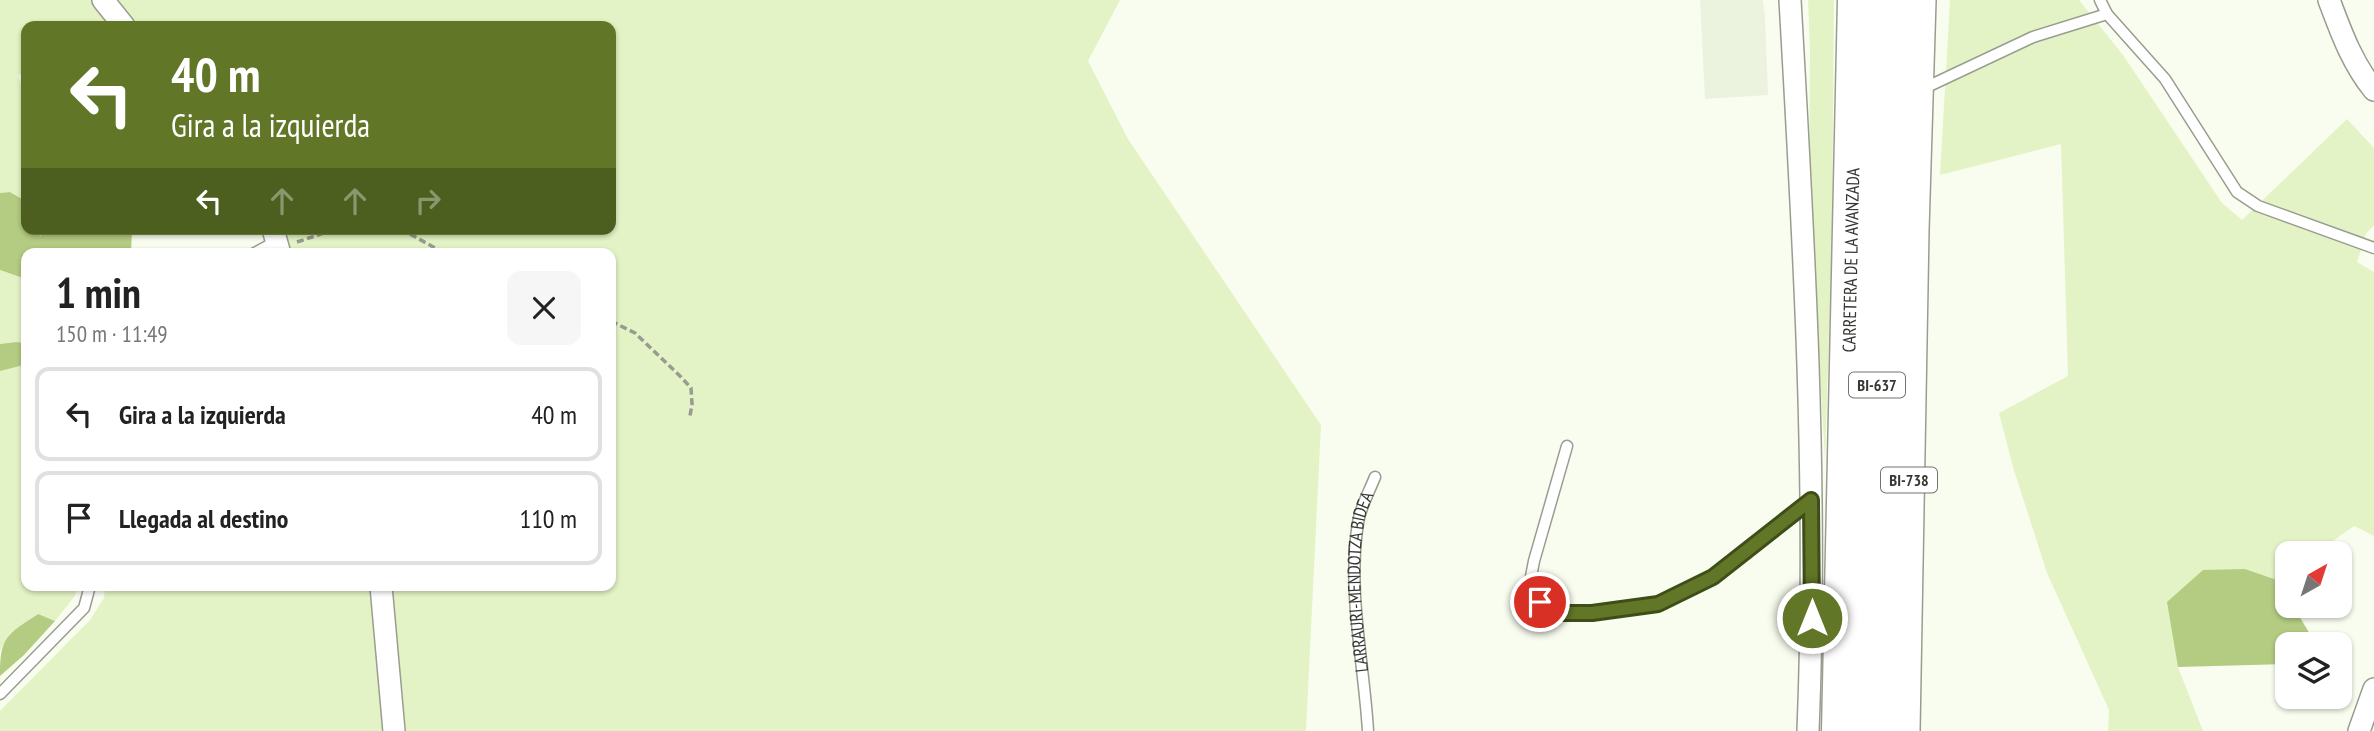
<!DOCTYPE html>
<html lang="es">
<meta charset="utf-8">
<style>
:root{--surface:#fff;--page:#f6f6f6;--text:#222;--muted:#767676;--line:#e0e0e0}
body{margin:0;font-family:"PT Sans Narrow",sans-serif;background:var(--page);color:var(--text);height:100vh;display:flex;flex-direction:column;font-size:26px;white-space:nowrap}
*{box-sizing:border-box;margin:0}
p{font-size:23px;color:var(--muted)}
.icon{flex:none;width:38px;height:38px;fill:none;stroke:currentColor;stroke-width:2;stroke-linecap:round;stroke-linejoin:round}
.map{position:relative;flex:1;overflow:hidden}
.details{position:absolute;left:21px;top:248px;width:595px;height:343px;display:flex;flex-direction:column;background:var(--surface);border-radius:14px;box-shadow:0 2px 5px #0004}
.details>*{flex:none}
.guide{position:absolute;left:21px;top:21px;width:595px;height:214px;border-radius:14px;box-shadow:0 2px 5px #0004;background:#617727;color:#fff;overflow:hidden}
.needle{width:46px;rotate:39deg}
.controls{position:absolute;left:2275px;top:541px;display:grid;gap:14px}
.controls a{display:grid;place-items:center;width:77px;height:77px;border-radius:14px;background:var(--surface);box-shadow:0 2px 5px #0004;font-size:35px}
.pin{position:absolute;display:grid;place-items:center;width:60px;height:60px;color:#fff;margin:-30px;border:4px solid #fff;border-radius:50%;box-shadow:0 2px 7px #0007}
.me{position:absolute;width:77px;margin:-38px;rotate:0deg;stroke-linejoin:round;filter:drop-shadow(0 0 5px #0008)}
.turn{display:flex;align-items:center;gap:24px;height:147px;padding:0 35px;font-size:32px}
.turn .icon{width:91px;height:91px;stroke-width:2.5}
.turn b{display:block;font-size:49px;line-height:60px}
.lanes{display:flex;align-items:center;height:66px;padding:0 35px;background:#0003;justify-content:center;gap:35px;direction:ltr}
.lanes .off{opacity:.35}
.round{display:grid;place-items:center;flex:none;width:74px;height:74px;border-radius:14px;background:var(--page)}
.summary{display:flex;align-items:center;justify-content:space-between;height:119px;padding:0 35px}
h1{font-size:42px;font-weight:700;line-height:52px}
ul{padding:0;list-style:none}
li{display:flex;align-items:center;gap:21px;height:94px;margin:0 14px 10px;padding:0 21px;border:4px solid var(--line);border-radius:14px}
li div{flex:1}
li b{display:block;font-size:26px}
li em{font-style:normal}
.map>svg:first-child{display:block}
.built{fill:#ebf3de}
.green{fill:#e4f3c5}
.forest{fill:#b4cb82}
.lines{fill:none;stroke-linecap:round;stroke-linejoin:round}
.lane-casing{stroke:#999d90;stroke-width:13}
.street-casing{stroke:#999d90;stroke-width:24}
.primary-casing{stroke:#999d90;stroke-width:36}
.highway-casing{stroke:#999d90;stroke-width:41}
.path{stroke:#989b92;stroke-width:3.5;stroke-dasharray:7 3.5;stroke-linecap:butt}
.lane{stroke:#fff;stroke-width:10}
.street{stroke:#fff;stroke-width:21}
.primary{stroke:#fff;stroke-width:33}
.highway{stroke:#fff;stroke-width:38}
.route-casing{stroke:#3f4d19;stroke-width:18}
.route{stroke:#617727;stroke-width:12}
.labels{text-anchor:middle;stroke-width:5;stroke-linejoin:round;paint-order:stroke}
.shield{fill:#fff;stroke:#727470;stroke-width:2}
.shield-label{font-size:16px;font-weight:bold;fill:#363833}
.street-label{font-size:18px;fill:#363833;stroke:#fff}
</style>
<div class="map">
<svg width="2374" height="731" viewBox="0 0 2374 731">
<rect width="100%" height="100%" fill="#f9fdf0"/>
<path class="built" d="M 1700,0 L 1763,0 L 1765,17 L 1768,95 L 1705,99 Z"/>
<path class="green" d="M 0,0 L 91,0 L 112,26 L 26,26 L 26,73 L 18,75 L 26,101 L 26,201 L 11,192 L 0,193 Z
M 115,0 L 1120,0 L 1088,61 L 1128,139 L 1321,425 L 1306,731 L 402,731 L 387,586 L 611,586 L 611,254 L 284,254 L 277,229 L 611,229 L 611,26 L 138,26 Z
M 1808,0 L 1834,0 L 1832,241 L 1825,460 L 1809,182 L 1810,52 Z
M 1950,0 L 2079,0 L 2123,55 L 2222,203 L 2242,220 L 2347,119 L 2374,148 L 2374,225 L 2366,234 L 2357,262 L 2374,272 L 2374,536 L 2354,526 L 2316,553 L 2287,553 L 2287,573 L 2277,580 L 2245,569 L 2178,667 L 2203,731 L 2108,731 L 2109,710 L 2047,573 L 2013,467 L 1999,413 L 2068,376 L 2061,144 L 1940,175 Z
M 0,270 L 26,279 L 26,343 L 16,342 L 0,344 Z
M 26,361 L 26,586 L 78,586 L 75,596 L 55,621 L 37,614 L 10,633 L 0,651 L 0,371 L 20,366 Z
M 105,586 L 372,586 L 386,731 L 0,731 L 0,711 L 90,620 L 104,598 Z"/>
<path class="forest" d="M 10,192 L 26,201 L 26,229 L 39,229 L 40,236 L 49,229 L 132,229 L 131,254 L 26,254 L 26,279 L 0,270 L 0,193 Z
M 16,342 L 26,343 L 26,361 L 20,366 L 0,371 L 0,344 Z
M 2245,569 L 2277,580 L 2287,596 L 2287,606 L 2293,606 L 2316,644 L 2287,644 L 2287,664 L 2178,667 L 2167,602 L 2203,570 Z
M 38,614 L 55,621 L 24,655 L 0,676 C 0,637 6,635 38,614 Z"/>
<g class="lines">
<defs>
<g id="lane">
<path d="M 2100,0 L 2107,14 L 2165,79 L 2237,192 L 2258,206 L 2374,248"/>
<path d="M 1931,85 L 2033,37 L 2107,14"/>
<path d="M 253,254 L 277,241"/>
<path d="M 1567,446 L 1534,561 L 1530,582 L 1540,602 L 1556,613 L 1592,613 L 1658,604 L 1713,577 L 1811,500"/>
<path d="M 0,694 L 84,608 L 90,586"/>
<path id="s1" d="M 1368,731 C 1364,663 1347,591 1358,523 C 1360,508 1369,492 1375,477"/>
</g>
<path id="street" d="M 103,0 L 124,26
M 1790,0 C 1804,243 1818,487 1808,731
M 2329,0 C 2341,32 2352,63 2374,90
M 273,229 L 280,254
M 381,586 L 394,731
M 2359,731 L 2374,689"/>
<path id="primary" d="M 1903,731 L 1912,230 L 1919,0"/>
<g id="highway">
<path id="s2" d="M 1841,731 L 1857,0"/>
<path d="M 1872,731 L 1885,0"/>
</g>
</defs>
<use href="#lane" class="lane-casing"/>
<use href="#street" class="street-casing"/>
<use href="#primary" class="primary-casing"/>
<use href="#highway" class="highway-casing"/>
<path class="path" d="M 401,229 L 446,254
M 297,242 L 336,229
M 611,321 L 635,333 L 681,377 L 691,388 L 692,404 L 690,416"/>
<use href="#lane" class="lane"/>
<use href="#street" class="street"/>
<use href="#primary" class="primary"/>
<use href="#highway" class="highway"/>
</g>
<g class="lines">
<defs>
<path id="route" d="M 1540,602 L 1556,613 L 1592,613 L 1658,604 L 1713,577 L 1811,500 L 1812,618"/>
</defs>
<use href="#route" class="route-casing"/>
<use href="#route" class="route"/>
</g>
<g class="labels">
<g class="shield">
<rect x="1849" y="372.5" width="56" height="25" rx="5"/>
<rect x="1881" y="467.5" width="56" height="25" rx="5"/>
</g>
<g class="shield-label">
<text x="1877" y="391">BI-637</text>
<text x="1909" y="486">BI-738</text>
</g>
<g class="street-label">
<text dy="6" stroke="none"><textPath href="#s2" startOffset="471">CARRETERA DE LA AVANZADA</textPath></text>
<text dy="6" stroke="none"><textPath href="#s1" startOffset="150">LARRAURI-MENDOTZA BIDEA</textPath></text>
</g>
</g>
</svg>
<div class="controls">
<a><svg class="needle" viewBox="-14 -14 28 28"><path d="M0-13l5 13h-10z" fill="#e53935"/><path d="M0 13l5-13h-10z" fill="#767676"/></svg></a>
<a><svg class="icon" aria-label="layers" viewBox="0 0 24 24"><path d="M12 4l9 5-9 5-9-5zM3 14l9 5 9-5"/></svg></a>
</div>
<div class="pin" style="left:1540px;top:602px;background:#d93025"><svg class="icon" aria-label="arrive" viewBox="0 0 24 24"><path d="M6 21V4h12l-3 4 3 4H6"/></svg></div>
<svg class="me" style="left:1812px;top:618px" viewBox="-20 -20 40 40"><circle r="17" fill="#617727" stroke="#fff" stroke-width="3"/><path d="M0-11L8 9 0 5-8 9z" fill="#fff"/></svg>
<div class="guide">
<div class="turn"><svg class="icon" aria-label="left" viewBox="0 0 24 24"><path d="M17 20v-9H6M10 6l-5 5 5 5"/></svg><div><b>40 m</b>Gira a la izquierda</div></div>
<div class="lanes"><svg class="icon" aria-label="left" viewBox="0 0 24 24"><path d="M17 20v-9H6M10 6l-5 5 5 5"/></svg><svg class="icon off" aria-label="ahead" viewBox="0 0 24 24"><path d="M12 20V5M6 11l6-6 6 6"/></svg><svg class="icon off" aria-label="ahead" viewBox="0 0 24 24"><path d="M12 20V5M6 11l6-6 6 6"/></svg><svg class="icon off" aria-label="right" viewBox="0 0 24 24"><path d="M7 20v-9h11M14 6l5 5-5 5"/></svg></div>
</div>
<section class="details">
<div class="summary"><div><h1>1 min</h1><p>150 m · 11:49</p></div><a class="round"><svg class="icon" aria-label="close" viewBox="0 0 24 24"><path d="M6 6l12 12M18 6L6 18"/></svg></a></div>
<ul>
<li><svg class="icon" aria-label="left" viewBox="0 0 24 24"><path d="M17 20v-9H6M10 6l-5 5 5 5"/></svg><div><b>Gira a la izquierda</b></div><em>40 m</em></li>
<li><svg class="icon" aria-label="arrive" viewBox="0 0 24 24"><path d="M6 21V4h12l-3 4 3 4H6"/></svg><div><b>Llegada al destino</b></div><em>110 m</em></li>
</ul>
</section>
</div>
